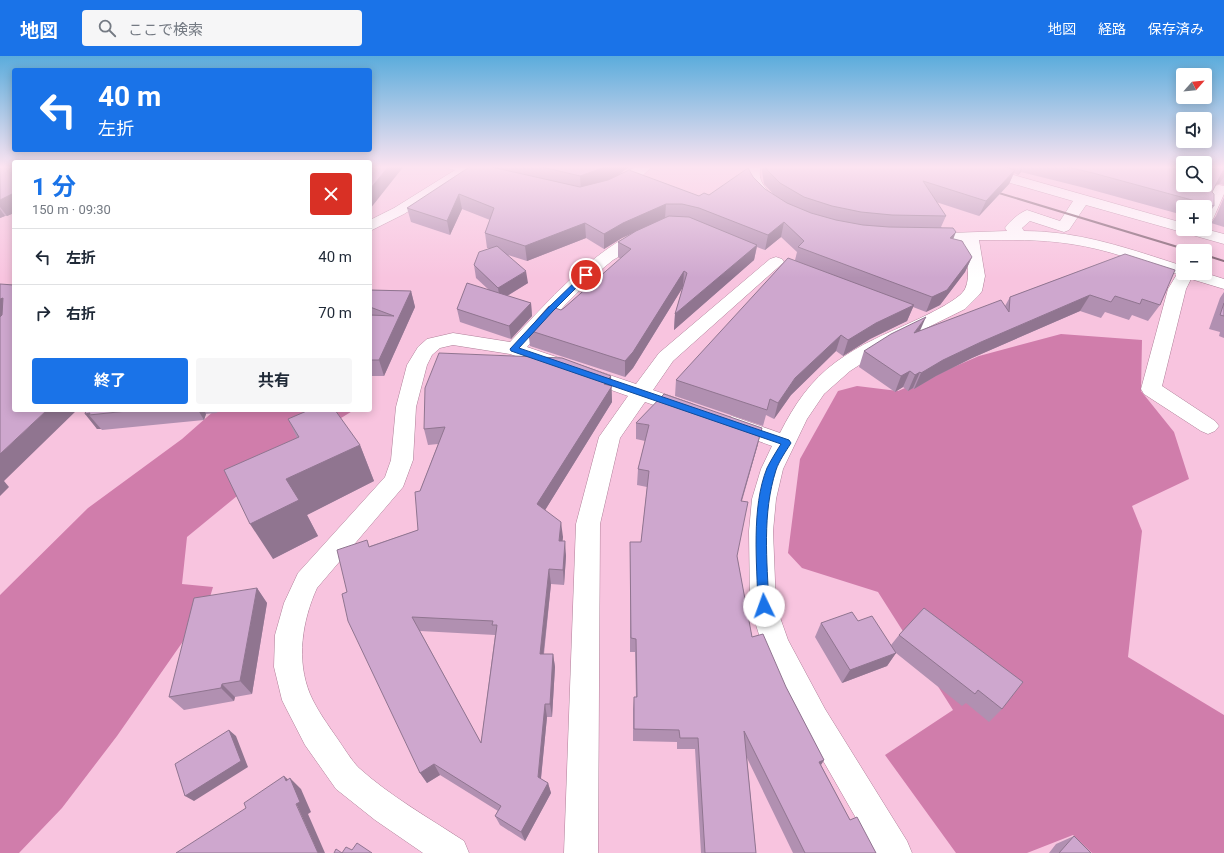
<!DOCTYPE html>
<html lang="ja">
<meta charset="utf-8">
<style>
:root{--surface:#fff;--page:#f6f6f7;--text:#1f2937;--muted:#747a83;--line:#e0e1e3;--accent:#1a73e8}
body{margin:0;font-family:Roboto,"Noto Sans JP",sans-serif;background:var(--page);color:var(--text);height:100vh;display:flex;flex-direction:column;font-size:15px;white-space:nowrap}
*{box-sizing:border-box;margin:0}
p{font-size:13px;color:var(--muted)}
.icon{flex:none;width:22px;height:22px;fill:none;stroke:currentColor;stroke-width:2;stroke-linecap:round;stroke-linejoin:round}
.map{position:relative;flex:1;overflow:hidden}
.panel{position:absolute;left:12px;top:104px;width:360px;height:252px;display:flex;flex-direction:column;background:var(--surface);border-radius:4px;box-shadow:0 2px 10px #0003}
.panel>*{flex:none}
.banner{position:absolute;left:12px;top:12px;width:360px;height:84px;border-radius:4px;box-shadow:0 2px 10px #0003;background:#1a73e8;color:#fff;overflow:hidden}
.needle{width:26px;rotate:63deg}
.controls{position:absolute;left:1176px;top:12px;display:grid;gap:8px}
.controls a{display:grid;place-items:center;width:36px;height:36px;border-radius:4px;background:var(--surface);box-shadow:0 2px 10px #0003;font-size:20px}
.pin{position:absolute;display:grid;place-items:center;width:34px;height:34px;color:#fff;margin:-17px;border:2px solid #fff;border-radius:50%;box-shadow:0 1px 4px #0007}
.me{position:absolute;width:44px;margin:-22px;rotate:357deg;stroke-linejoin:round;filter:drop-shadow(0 0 3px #0008)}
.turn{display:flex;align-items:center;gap:14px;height:84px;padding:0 20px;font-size:18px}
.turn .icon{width:52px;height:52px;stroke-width:2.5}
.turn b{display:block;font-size:28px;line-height:34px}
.round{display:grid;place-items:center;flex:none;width:42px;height:42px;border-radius:4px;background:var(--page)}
.headline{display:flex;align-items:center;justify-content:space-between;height:68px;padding:0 20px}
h1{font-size:24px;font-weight:700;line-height:30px;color:var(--accent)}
.button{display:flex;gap:8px;margin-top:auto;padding:8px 20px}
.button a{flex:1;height:46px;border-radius:4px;background:var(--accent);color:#fff;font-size:16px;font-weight:700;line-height:46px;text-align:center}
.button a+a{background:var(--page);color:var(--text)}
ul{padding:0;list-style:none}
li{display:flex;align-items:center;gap:12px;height:56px;padding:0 20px;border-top:1px solid var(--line)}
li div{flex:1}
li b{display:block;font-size:15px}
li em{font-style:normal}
header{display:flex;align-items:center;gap:24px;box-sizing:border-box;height:56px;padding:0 20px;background:var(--accent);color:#fff}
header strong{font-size:19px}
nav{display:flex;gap:22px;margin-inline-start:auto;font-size:14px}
.search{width:280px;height:36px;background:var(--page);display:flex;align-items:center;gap:10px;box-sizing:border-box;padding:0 14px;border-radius:4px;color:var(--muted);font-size:15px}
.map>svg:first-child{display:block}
.forest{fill:#d07dab}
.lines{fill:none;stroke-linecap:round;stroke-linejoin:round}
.street-casing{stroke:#af7f98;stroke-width:1}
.street{fill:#fff;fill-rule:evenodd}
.rail{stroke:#785969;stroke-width:2}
.wall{fill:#b190b1;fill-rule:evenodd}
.shaded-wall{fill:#907590}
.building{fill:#cea7ce;stroke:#907590;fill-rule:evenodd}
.route{fill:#1a73e8;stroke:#114b97}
</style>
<header>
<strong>地図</strong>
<div class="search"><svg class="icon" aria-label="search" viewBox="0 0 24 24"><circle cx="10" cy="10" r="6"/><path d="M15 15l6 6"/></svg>ここで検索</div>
<nav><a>地図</a><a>経路</a><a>保存済み</a></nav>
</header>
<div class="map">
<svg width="1224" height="797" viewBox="0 0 1224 797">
<rect width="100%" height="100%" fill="#f8c4df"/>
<path class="forest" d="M 1061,278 L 1142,284 L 1141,335 L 1174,376 L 1189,423 L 1132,450 L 1142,475 L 1128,601 L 1224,659 L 1224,797 L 1092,797 L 1073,779 L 1027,797 L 956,797 L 885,699 L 953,654 L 878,536 L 802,512 L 788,497 L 800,403 L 838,335 L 857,330 L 898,335 L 979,300 Z
M 215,354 L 354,354 L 304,385 L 187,481 L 182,528 L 213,531 L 207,551 L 117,680 L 62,752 L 19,797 L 0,797 L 0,539 L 88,452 L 182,383 Z"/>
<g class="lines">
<defs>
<path id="street" d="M 448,110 L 473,110 L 500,116 L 502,119 L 500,122 L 495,123 L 469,117 L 404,158 L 370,175 L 370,164 L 394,152 L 455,114 L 450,113 Z
M 637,110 L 653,110 L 643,119 L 614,134 L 609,135 L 604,134 L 602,131 L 604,128 Z
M 747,110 L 761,110 C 756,126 767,132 775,144 L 773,147 C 756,151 743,125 747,110 Z
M 960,110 L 982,110 L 1183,167 L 1183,173 L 1205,173 L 1224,178 L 1224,188 L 1086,149 L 1069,174 L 1064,176 L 1030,165 L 1022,172 L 1024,175 C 1080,175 1130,193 1183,210 L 1183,217 L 1205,217 L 1224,223 L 1224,233 L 1191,223 L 1186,233 L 1162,330 L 1215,365 L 1219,370 L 1215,375 L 1208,378 L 1201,375 L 1144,338 L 1141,333 L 1168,233 L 1177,218 C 1142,207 1107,193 1071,188 C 1040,183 1009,184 979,184 L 985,220 L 982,235 L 979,239 L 965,253 L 884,293 L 850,315 L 824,338 L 807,363 L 783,413 L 776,443 L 773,475 L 776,550 L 788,584 L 825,653 L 907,785 L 912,797 L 876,797 L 805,673 L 786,638 L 762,588 L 750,550 L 749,475 L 752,443 L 761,413 L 772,390 L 725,373 L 721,368 L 725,363 L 732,360 L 780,377 C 794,349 811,324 836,306 C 847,298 860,290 873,284 C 892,274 957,249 965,233 C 972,218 965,199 963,185 L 949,183 L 947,180 L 949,177 L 1007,175 L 1005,172 C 1010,165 1019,157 1027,154 L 1060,165 L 1073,145 L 962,113 Z
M 1219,129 L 1224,130 L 1224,138 L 1213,163 L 1210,166 L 1205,168 L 1205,151 L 1203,151 L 1214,130 Z
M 645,174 L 651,176 L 653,179 L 651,182 L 613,204 L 596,218 L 565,249 L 527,291 L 636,328 L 659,297 L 770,203 L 776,201 L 782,203 L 784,206 L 673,305 L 653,334 L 693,348 L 696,353 L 693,358 L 686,360 L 645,346 L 620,382 L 600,468 L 598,797 L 564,797 L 576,468 L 599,381 L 628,340 L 510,298 L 453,289 L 440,292 L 432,299 L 427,309 L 416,351 L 413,404 L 403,431 L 317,532 C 302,565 296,604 310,638 C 317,654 328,669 337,682 C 344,692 351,704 359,712 C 390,740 429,762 464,785 L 469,797 L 423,797 L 375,764 L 336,733 L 305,689 L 287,654 L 282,644 L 274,611 L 275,579 L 284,547 L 298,517 L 385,421 L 391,404 L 396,351 L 407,309 L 418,291 L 427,283 L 453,277 L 510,286 C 542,252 599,186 645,174 Z"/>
</defs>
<use href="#street" class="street-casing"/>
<use href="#street" class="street"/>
<path class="rail" d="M 989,134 L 1191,195
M 1205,199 L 1224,205"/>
</g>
<path class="wall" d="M 0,110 L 14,110 L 14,157 L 7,160 L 5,160 L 0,162 Z
M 490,110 L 630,110 L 616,121 L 699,140 L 709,139 L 753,121 L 765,133 L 774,139 L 764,128 L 762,115 L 762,110 L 1183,110 L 1183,129 L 1224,110 L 1224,129 L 1219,128 L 1215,129 L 1212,136 L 1214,150 L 1205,163 L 1205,151 L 1183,151 L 1183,159 L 1085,132 L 1021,116 L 1018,119 L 1014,117 L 1009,128 L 979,160 L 936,146 L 946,160 L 941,171 L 972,201 L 965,216 L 940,249 L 926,256 L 913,251 L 907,265 L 870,283 L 843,300 L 836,295 L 791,339 L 774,363 L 766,359 L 763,370 L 675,340 L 676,324 L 795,204 L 797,196 L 781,181 L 765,194 L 757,191 L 754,204 L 674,274 L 675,258 L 683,231 L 633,312 L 625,321 L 530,290 L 528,274 L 564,252 L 621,203 L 618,201 L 618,186 L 633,177 L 622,182 L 604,193 L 586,182 L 527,205 L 508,199 L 528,227 L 507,240 L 531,247 L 532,260 L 511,283 L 460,266 L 457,253 L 489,234 L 476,222 L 474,209 L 489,192 L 487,192 L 485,177 L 490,164 L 462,153 L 450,179 L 411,166 L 407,152 L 490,111 Z
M 1224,141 L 1224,171 L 1211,167 L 1216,160 Z
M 1125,198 L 1160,249 L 1148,265 L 1132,259 L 1129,264 L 1105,256 L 1101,262 L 1080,255 L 972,302 L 936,320 L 914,333 L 913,332 L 908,335 L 903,331 L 895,336 L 859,311 L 864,295 L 920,275 L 1005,250 L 1010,241 Z
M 370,234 L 411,235 L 415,251 L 384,320 L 370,320 Z
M 1224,236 L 1224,282 L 1219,280 L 1220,276 L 1209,273 L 1220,242 Z
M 611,320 L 612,346 L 545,454 L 563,481 L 562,485 L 566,500 L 564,529 L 551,528 L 544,598 L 553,598 L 555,611 L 552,661 L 547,661 L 541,723 L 548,727 L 551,737 L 525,785 L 500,769 L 495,760 L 498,755 L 440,719 L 427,727 L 420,717 L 347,536 L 370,490 L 418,474 L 420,435 L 438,388 L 428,389 L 424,373 ZM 420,575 L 495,579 L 481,687 Z
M 86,354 L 218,354 L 217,357 L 206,358 L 204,364 L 102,374 L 101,373 L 97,373 Z
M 288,363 L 360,389 L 374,425 L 307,459 L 318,480 L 273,503 L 297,382 Z
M 636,367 L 758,388 L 742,445 L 737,500 L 752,581 L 786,631 L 824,704 L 821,709 L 850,764 L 876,797 L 793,797 L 747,702 L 756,797 L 701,797 L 695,693 L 677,693 L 677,686 L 633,685 L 633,653 L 634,641 L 636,641 L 635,596 L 630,596 L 630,486 L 641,486 L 647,431 L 637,429 L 638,413 L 645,385 L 636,383 Z
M 257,532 L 267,547 L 252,638 L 235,641 L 234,645 L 184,654 L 169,641 Z
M 924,552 L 1002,653 L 989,666 L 966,647 L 962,650 L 896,597 L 887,610 L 842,627 L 815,581 L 821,567 L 858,565 L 891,589 L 899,579 Z
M 1074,780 L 1091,797 L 1049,797 L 1056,788 Z"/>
<path class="shaded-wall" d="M 389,110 L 404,110 L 370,153 L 370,133 Z
M 608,110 L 630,110 L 613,123 L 581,134 L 580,120 Z
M 1022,110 L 1023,110 L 1021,116 L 1018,119 Z
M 1015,114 L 1009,128 L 979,160 L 986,145 Z
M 1224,114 L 1224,121 L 1219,128 L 1213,129 L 1223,115 Z
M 14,137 L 14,157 L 7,160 L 0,151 L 0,144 Z
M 459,138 L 462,153 L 450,179 L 447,165 Z
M 666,148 L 665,162 L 622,182 L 604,193 L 604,178 L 623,167 Z
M 0,153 L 5,160 L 0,162 Z
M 784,166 L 781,181 L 765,194 L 768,179 Z
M 585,167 L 586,182 L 527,205 L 525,190 Z
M 956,176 L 950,191 L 950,182 Z
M 757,189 L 754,204 L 674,274 L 675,258 Z
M 972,201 L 965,216 L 940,249 L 926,256 L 932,241 Z
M 526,215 L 528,227 L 500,244 L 498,232 Z
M 684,215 L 683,231 L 633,312 L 625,321 L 625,305 Z
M 411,235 L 415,251 L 384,320 L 379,304 Z
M 1090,239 L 1080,255 L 972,302 L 936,320 L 914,333 L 921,317 L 943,304 L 981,286 Z
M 3,242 L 14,257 L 0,265 L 0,243 Z
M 531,247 L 532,260 L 511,283 L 509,270 Z
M 914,249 L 907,265 L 870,283 L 843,300 L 848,284 L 876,267 Z
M 926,261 L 919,277 L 914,277 Z
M 841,279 L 836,295 L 791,339 L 774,363 L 778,347 L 795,322 Z
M 910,315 L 903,331 L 895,336 L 901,320 Z
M 920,316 L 913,332 L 908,335 L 915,319 Z
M 611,320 L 612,346 L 539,464 L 537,448 L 604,328 Z
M 47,354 L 77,354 L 4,425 L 9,431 L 0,440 L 0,398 Z
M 198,354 L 204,354 L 206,358 L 204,364 Z
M 90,357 L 89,359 L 101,373 L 97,373 L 85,358 Z
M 762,372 L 758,388 L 737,460 L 741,445 Z
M 360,389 L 374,425 L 307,459 L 318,480 L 273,503 L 250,468 L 286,423 Z
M 561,466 L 563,481 L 561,500 L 559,485 Z
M 565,485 L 566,500 L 564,529 L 563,514 Z
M 549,513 L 551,528 L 542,611 L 540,598 Z
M 257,532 L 267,547 L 252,638 L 240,625 Z
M 896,597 L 887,610 L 842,627 L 850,614 Z
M 553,598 L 555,611 L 552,661 L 550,648 Z
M 222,628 L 235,641 L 234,645 L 221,632 Z
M 545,648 L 547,661 L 540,731 L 538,721 Z
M 229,674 L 236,680 L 248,711 L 194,745 L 185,740 Z
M 824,704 L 817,715 L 819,706 Z
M 434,708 L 440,719 L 427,727 L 420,717 Z
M 284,720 L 292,727 L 290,722 L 301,733 L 311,756 L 308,758 L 325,797 L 318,797 Z
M 548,727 L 551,737 L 525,785 L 521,776 Z"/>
<path class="building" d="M 0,110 L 14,110 L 14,137 L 0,144 Z
M 370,110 L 389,110 L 370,133 Z
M 471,110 L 487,110 L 580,131 L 608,124 L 629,114 L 699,140 L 704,137 L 709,139 L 748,112 L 753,121 L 765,133 L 787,147 L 811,157 L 836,164 L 863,169 L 889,171 L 953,172 L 956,176 L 950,182 L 962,185 L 972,201 L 947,234 L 932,241 L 798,191 L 804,185 L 784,166 L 768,179 L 699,152 L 682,148 L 666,148 L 623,167 L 604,178 L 585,167 L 525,190 L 485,177 L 494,152 L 459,138 L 447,165 L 407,152 Z
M 538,110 L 608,110 L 580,120 Z
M 766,110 L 1002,110 L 1015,114 L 986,145 L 923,125 L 946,160 L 892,159 L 861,156 L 832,150 L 804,141 L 780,127 L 767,114 Z
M 1063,110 L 1176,110 L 1183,112 L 1183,129 L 1205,129 L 1205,110 L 1224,110 L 1224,114 L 1223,115 L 1212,136 L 1214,138 L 1214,150 L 1093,117 Z
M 669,160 L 689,161 L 757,189 L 675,258 L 687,217 L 684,215 L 633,296 L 625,305 L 528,274 L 549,250 L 561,254 L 564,252 L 631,193 L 618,186 L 636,175 Z
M 497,190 L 526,215 L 498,232 L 474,209 L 479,196 Z
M 1125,198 L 1175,214 L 1160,249 L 1142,243 L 1140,248 L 1115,240 L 1111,246 L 1090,239 L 981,286 L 943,304 L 921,317 L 920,316 L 915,319 L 910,315 L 901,320 L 864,295 L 891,278 L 926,261 L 914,277 L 1001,244 L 1009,256 L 1010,241 Z
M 788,202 L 914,249 L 876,267 L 848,284 L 841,279 L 795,322 L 778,347 L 770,343 L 767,354 L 676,324 Z
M 467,227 L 531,247 L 509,270 L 457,253 Z
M 0,228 L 14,229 L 14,354 L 47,354 L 0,398 L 0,261 L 2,259 L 3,242 L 0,243 Z
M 370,234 L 411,235 L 379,304 L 370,304 L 370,259 L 394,260 L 370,251 Z
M 1224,247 L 1224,260 L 1220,259 Z
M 439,297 L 562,302 L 611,320 L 604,328 L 612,330 L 537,448 L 561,466 L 559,485 L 565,485 L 563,514 L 549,513 L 540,598 L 553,598 L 550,648 L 545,648 L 538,721 L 548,727 L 521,776 L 495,760 L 501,750 L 434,708 L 420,717 L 348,565 L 342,538 L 347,536 L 337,494 L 367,484 L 369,491 L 418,474 L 415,436 L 420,435 L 445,371 L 424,373 L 425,332 ZM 412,561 L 493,565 L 492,569 L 497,569 L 481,687 Z
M 664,338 L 762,372 L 741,445 L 748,446 L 737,500 L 752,581 L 763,578 L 786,631 L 824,704 L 819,706 L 850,764 L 857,761 L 876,797 L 805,797 L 744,675 L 756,797 L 705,797 L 698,682 L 680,682 L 679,674 L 634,673 L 634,641 L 637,641 L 636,583 L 631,582 L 630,486 L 641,486 L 649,415 L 638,413 L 649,369 L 636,367 Z
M 86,354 L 137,354 L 89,359 L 90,357 L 85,358 Z
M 309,354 L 335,354 L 360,389 L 286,423 L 299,444 L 250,468 L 224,414 L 299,381 L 288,363 Z
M 257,532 L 240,625 L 222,628 L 221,632 L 169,641 L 194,542 Z
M 924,552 L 1023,626 L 1002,653 L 978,634 L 975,638 L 899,579 Z
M 852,556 L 858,565 L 872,560 L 896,597 L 850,614 L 821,567 Z
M 229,674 L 241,705 L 185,740 L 175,708 Z
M 284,720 L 286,725 L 290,722 L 300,746 L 296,748 L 318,797 L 176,797 L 246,752 L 244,747 Z
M 1074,780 L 1091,797 L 1059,797 Z
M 357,787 L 372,797 L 334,797 L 336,793 L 342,797 L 346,791 L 352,794 Z"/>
<linearGradient id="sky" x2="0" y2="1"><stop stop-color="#5bacdc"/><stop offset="0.5" stop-color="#fce4f1"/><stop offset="1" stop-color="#fce4f1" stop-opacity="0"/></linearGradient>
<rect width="1224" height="222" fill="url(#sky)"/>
<path class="route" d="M 584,217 L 589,219 L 553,255 L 519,292 L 789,384 L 791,387 C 786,395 779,405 776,414 C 762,458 767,504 769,550 L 767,553 L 764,555 L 760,553 L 758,550 C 757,507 751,452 767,412 C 771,404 776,396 781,388 L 511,295 L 510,293 L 548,252 Z"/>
</svg>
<div class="controls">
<a><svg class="needle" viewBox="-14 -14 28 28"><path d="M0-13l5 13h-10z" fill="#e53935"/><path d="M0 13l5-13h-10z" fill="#747a83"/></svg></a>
<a><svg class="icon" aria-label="sound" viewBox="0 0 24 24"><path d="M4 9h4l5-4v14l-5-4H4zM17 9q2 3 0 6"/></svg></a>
<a><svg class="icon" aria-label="search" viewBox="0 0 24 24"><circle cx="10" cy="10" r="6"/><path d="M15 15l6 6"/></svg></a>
<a>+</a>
<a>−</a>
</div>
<div class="pin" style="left:586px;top:219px;background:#d93025"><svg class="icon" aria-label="arrive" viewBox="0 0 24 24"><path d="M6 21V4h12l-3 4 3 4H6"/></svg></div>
<svg class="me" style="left:764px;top:550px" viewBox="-20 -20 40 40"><circle r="19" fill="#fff"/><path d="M0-13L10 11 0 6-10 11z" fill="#1a73e8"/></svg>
<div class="banner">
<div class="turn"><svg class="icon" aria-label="left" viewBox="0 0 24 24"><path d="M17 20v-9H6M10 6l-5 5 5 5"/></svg><div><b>40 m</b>左折</div></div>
</div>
<section class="panel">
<div class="headline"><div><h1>1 分</h1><p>150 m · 09:30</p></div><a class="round" style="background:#d93025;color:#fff"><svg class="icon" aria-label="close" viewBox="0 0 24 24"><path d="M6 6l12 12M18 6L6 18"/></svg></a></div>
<ul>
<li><svg class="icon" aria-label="left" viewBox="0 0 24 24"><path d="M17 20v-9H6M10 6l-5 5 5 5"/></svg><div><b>左折</b></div><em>40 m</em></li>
<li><svg class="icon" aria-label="right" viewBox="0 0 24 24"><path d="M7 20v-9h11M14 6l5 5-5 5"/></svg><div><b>右折</b></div><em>70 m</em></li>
</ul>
<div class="button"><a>終了</a><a>共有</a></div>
</section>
</div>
